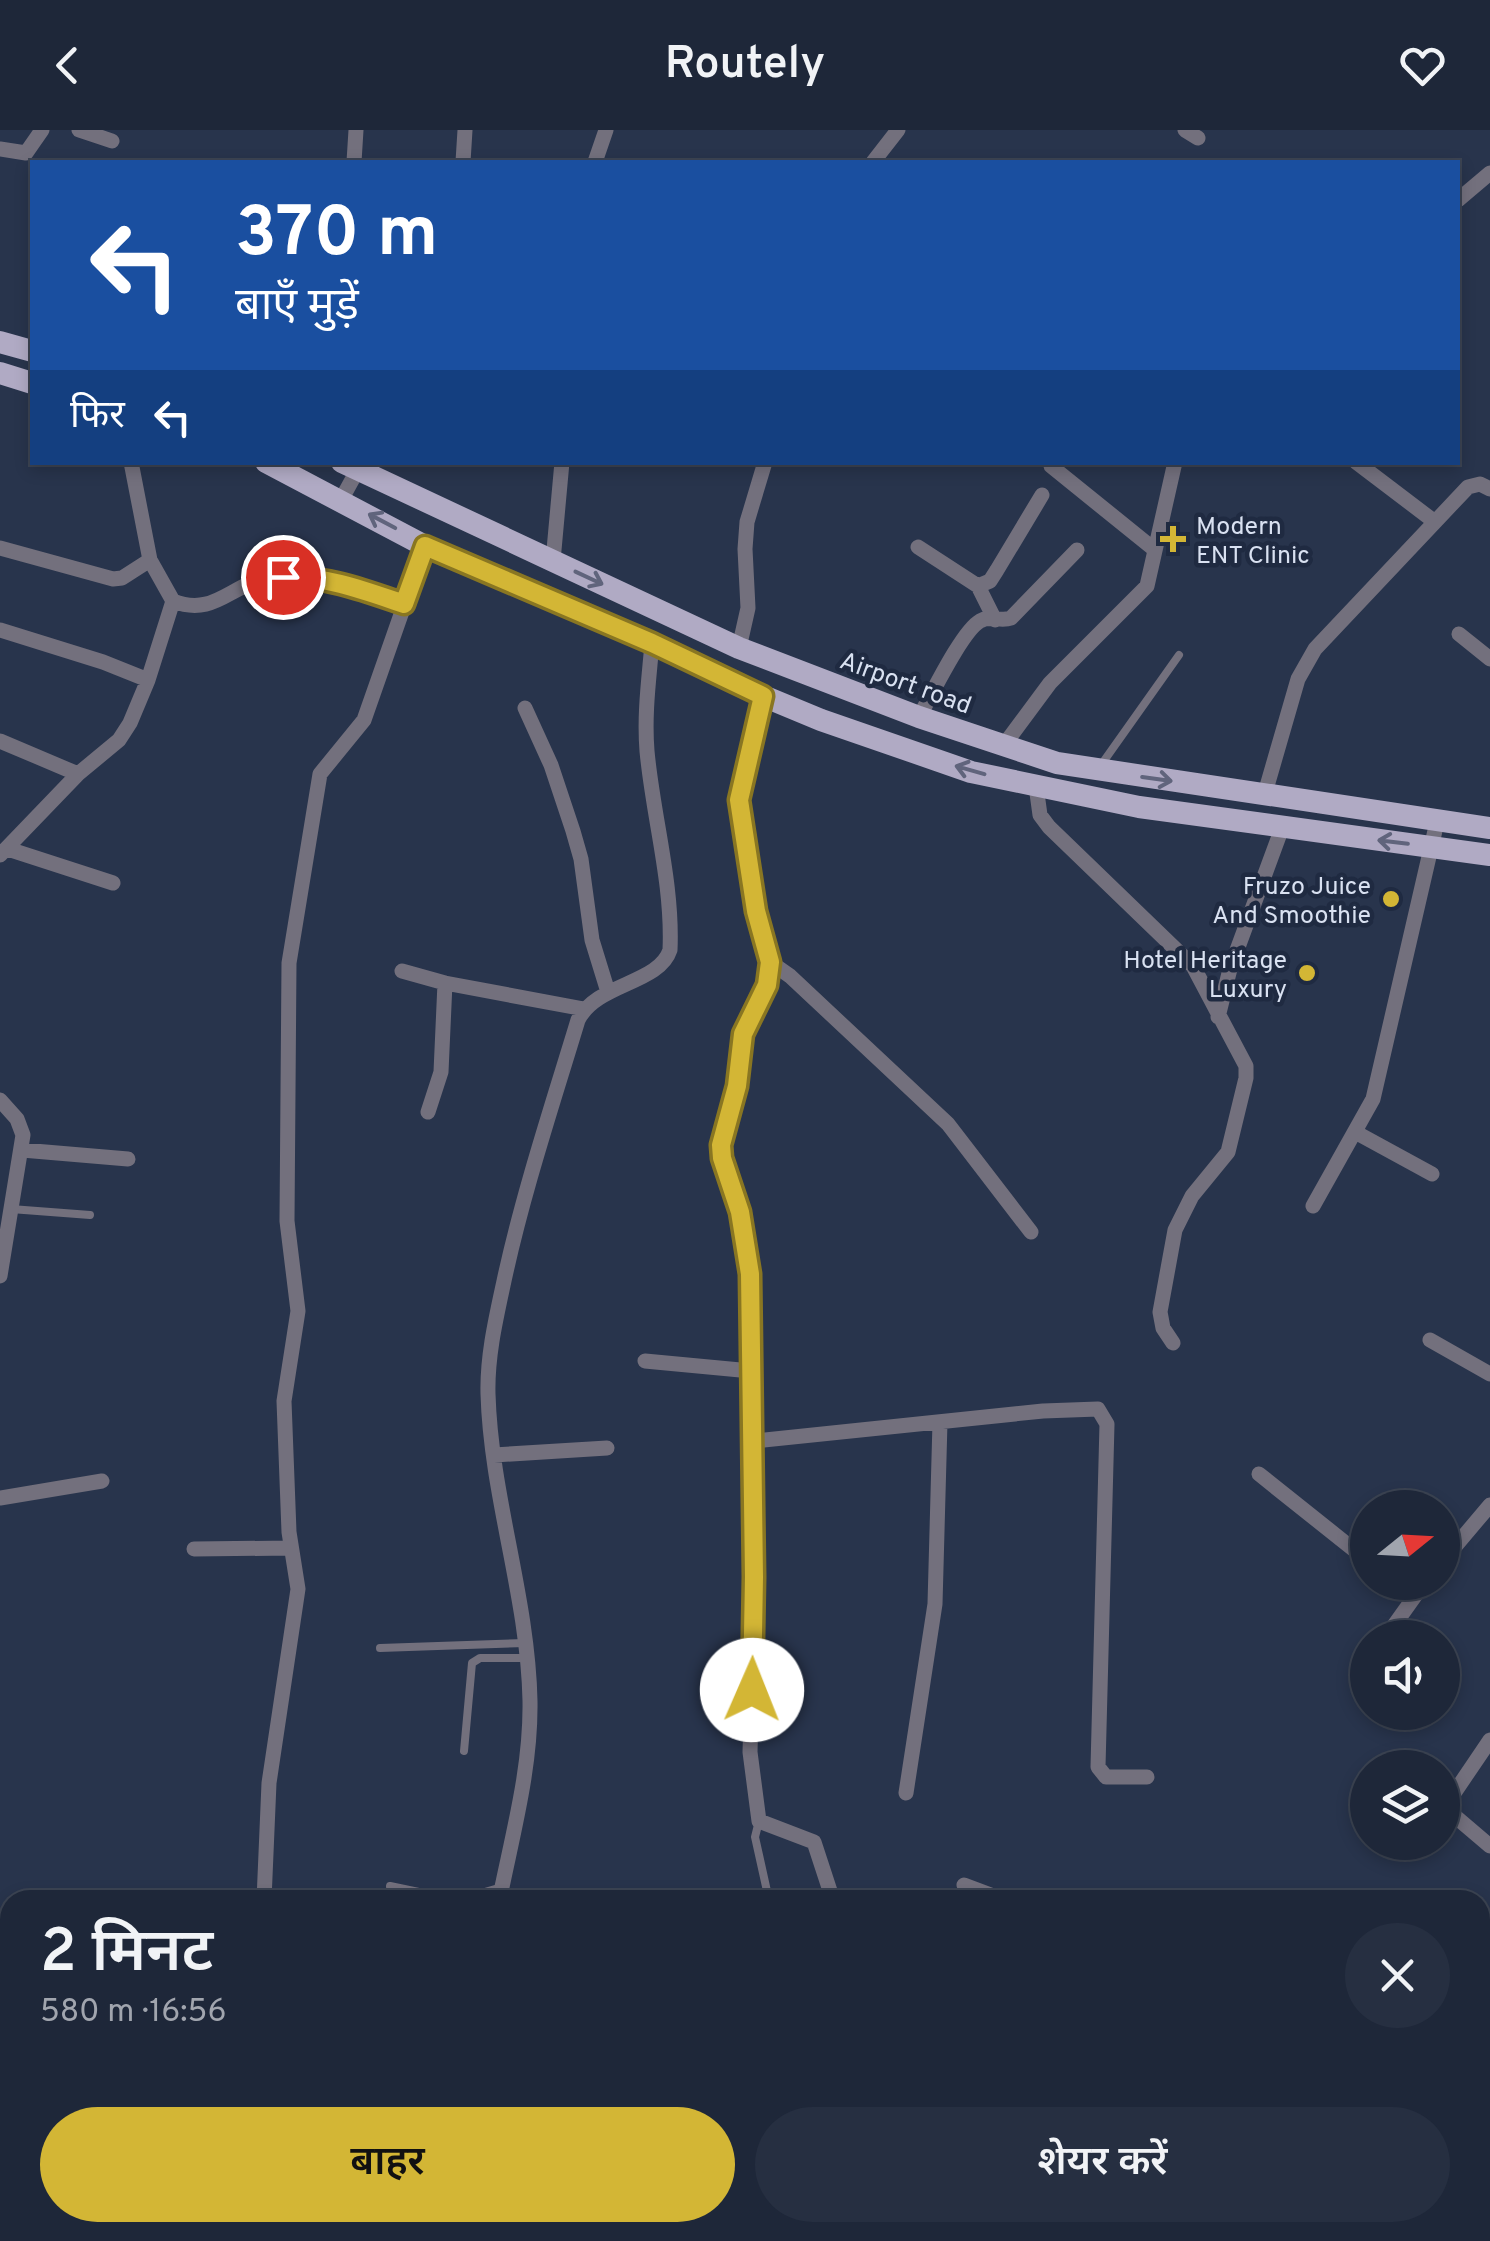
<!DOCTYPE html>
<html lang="hi">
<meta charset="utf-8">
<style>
:root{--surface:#1e2739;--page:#262f41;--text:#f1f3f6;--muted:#a1a5ae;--line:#3c4453;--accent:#d3b635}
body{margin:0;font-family:Overpass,"Noto Sans Devanagari",sans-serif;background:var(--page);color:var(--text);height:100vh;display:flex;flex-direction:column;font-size:38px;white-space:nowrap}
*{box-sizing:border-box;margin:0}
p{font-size:32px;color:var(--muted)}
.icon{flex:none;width:55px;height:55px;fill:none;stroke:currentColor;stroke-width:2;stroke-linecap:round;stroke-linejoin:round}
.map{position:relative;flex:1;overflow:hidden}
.details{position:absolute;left:0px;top:1760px;width:1490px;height:352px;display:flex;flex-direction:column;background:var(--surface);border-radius:30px 30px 0 0;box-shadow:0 5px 15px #0003,0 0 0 2px var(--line)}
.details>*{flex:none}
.banner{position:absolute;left:30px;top:30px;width:1430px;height:305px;border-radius:0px;box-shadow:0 5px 15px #0003,0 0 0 2px var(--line);background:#1a4fa0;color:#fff;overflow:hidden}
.needle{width:65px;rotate:72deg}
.fabs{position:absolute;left:1350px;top:1360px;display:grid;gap:20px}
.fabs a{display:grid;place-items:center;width:110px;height:110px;border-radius:50%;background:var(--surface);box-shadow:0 5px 15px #0003,0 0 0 2px var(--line);font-size:50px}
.pin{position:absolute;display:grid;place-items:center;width:85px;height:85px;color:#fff;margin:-42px;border:5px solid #fff;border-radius:50%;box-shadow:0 2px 10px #0007}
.me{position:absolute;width:110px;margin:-55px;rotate:1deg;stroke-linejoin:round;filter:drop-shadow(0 0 8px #0008)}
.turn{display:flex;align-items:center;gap:35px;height:210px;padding:0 40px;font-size:45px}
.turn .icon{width:130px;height:130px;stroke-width:2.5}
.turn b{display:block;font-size:70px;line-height:85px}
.then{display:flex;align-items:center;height:95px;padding:0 40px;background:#0003;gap:20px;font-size:38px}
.round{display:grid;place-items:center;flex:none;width:105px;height:105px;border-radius:52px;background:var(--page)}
.headline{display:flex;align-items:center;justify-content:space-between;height:170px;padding:0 40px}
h1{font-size:60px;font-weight:600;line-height:75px}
.cta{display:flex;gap:20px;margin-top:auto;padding:20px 40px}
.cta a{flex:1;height:115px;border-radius:60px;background:var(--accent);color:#111;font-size:40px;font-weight:600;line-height:115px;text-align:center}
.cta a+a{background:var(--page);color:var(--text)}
header{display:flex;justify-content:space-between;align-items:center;height:130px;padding:0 40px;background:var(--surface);font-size:45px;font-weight:600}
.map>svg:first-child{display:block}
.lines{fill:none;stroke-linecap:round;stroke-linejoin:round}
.lane{stroke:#73707d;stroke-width:8}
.street{stroke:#73707d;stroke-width:15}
.primary{stroke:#b0aac4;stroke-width:22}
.oneway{stroke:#60647c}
.route-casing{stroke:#897622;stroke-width:25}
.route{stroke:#d3b635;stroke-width:18}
.poi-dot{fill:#d3b635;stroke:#1f2a41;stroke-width:4}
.labels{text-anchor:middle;stroke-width:9;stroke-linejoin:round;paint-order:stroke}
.poi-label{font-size:25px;fill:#d9e1f1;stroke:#1f2a41;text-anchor:end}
.street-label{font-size:25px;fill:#d9e1f1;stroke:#1f2a41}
</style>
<header><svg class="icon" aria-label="back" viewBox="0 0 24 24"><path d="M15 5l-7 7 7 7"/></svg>Routely<svg class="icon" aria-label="heart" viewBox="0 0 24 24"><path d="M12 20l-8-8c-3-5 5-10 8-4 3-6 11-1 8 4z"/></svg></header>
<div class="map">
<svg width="1490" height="2111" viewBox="0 0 1490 2111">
<rect width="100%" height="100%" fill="#28344c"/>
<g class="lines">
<path class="lane" d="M 1101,635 L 1179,525
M 11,1079 L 90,1085
M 380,1518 L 525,1513
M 464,1621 L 472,1533 L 480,1528 L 527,1528
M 759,1691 L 755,1707 L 769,1770
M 390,1756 L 457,1770 L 502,1757
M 190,2102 L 195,2111"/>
<path class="street" d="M 79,0 L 112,11
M 1185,0 L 1198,8
M 0,19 L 26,23 L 42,0
M 354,32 L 356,0
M 463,32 L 465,0
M 595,32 L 606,0
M 873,32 L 898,0
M 1458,70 L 1490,43
M 131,332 L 150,430 L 173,471 C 214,487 230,455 267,448 C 315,440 359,459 403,473
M 1356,332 L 1435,392
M 1051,336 L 1155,420
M 341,370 L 362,332
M 918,417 L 978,456 L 995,490
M 0,418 L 113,449 L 122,448 L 150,430
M 553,431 L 562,332
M 978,456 L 990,451 L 997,440 L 1042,365
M 0,500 L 103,532 L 148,550
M 1459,504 L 1490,529
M 739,518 L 748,478 L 745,419 L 747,392 L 765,332
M 763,566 L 739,670 L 756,781 L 770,832 L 767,855 L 743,904 L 737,956 L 721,1015 L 740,1082 L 749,1144 L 755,1447 L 750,1622 L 759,1691 L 814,1712 L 833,1770
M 525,578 L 551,635 L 573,701 L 581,729 L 592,810 L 608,862
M 919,587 C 931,566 962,501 980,491 C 990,485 1001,492 1011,488 L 1077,420
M 0,611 L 78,644
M 1004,615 L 1050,553 L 1147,456 L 1175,332
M 1036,656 L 1040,685 L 1049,697 L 1193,836 L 1246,936 L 1246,948 L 1228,1022 L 1192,1066 L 1175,1100 L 1160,1182 L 1163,1198 L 1173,1213
M 1265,663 L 1298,549 L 1315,519 L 1468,357 L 1480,354 L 1490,359
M 8,719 L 113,753
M 0,725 L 78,644 L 119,610 L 130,593 L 148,550 L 173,471
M 770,832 L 790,846 L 948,994 L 1031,1102
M 402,841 L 445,853 L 584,879
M 1218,887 L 1230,839 L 1282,698
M 0,970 L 17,989 L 23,1005 L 0,1146
M 428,982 L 441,942 L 445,853
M 1355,1002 L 1432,1044
M 22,1020 L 128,1029
M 1313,1076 L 1373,969 L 1437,692
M 1430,1210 L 1490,1244
M 645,1231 L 751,1241
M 754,1311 L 1043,1281 L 1098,1279 L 1107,1294 L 1098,1637 L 1106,1647 L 1147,1647
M 494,1325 L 607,1318
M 1259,1344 L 1368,1431
M 0,1368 L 102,1351
M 194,1419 L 291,1418
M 1442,1432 L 1490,1375
M 1398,1452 L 1416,1464
M 1385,1508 L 1425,1452
M 1490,1610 L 1446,1675 L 1450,1682 L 1490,1716
M 906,1663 L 935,1474 L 940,1292
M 964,1755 L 1004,1770
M 264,1770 L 269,1653 L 298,1459 L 289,1402 L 284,1271 L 298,1181 L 287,1091 L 289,833 L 320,644 L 364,590 L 425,416
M 502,1770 L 502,1757 C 515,1695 531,1634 530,1571 C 528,1467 491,1367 488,1264 C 487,1226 496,1188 504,1151 C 523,1063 552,976 578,890 C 597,853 659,854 670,820 C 673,753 653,687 647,621 C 644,584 649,549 652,513
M 1480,1906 L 1490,1902
M 1272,2102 L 1285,2111
M 1342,2102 L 1342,2111
M 263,2111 L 263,2102
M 1228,2111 L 1235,2102"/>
<path class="primary" d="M 0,212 L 32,221
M 0,243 L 32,253
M 266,332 L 425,416 L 652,513 L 763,566 L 821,590 L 971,642 L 1139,677 L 1490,725
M 342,332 L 739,518 L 919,587 L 1057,633 L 1490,698"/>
</g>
<defs><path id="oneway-shaft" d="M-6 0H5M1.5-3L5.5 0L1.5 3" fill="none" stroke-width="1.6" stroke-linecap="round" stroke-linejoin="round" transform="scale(2.5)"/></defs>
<g class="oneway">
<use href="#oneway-shaft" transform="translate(382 391) rotate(-152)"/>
<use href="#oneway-shaft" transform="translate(589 448) rotate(25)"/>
<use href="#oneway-shaft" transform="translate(970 640) rotate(-164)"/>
<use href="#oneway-shaft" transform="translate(1157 649) rotate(8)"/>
<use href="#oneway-shaft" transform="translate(1393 712) rotate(-173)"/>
</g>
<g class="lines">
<defs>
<path id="route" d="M 283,447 C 326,446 363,460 404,474 L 425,416 L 652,513 L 763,566 L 739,670 L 756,781 L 770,832 L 767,855 L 743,904 L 737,956 L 721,1015 L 722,1028 L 740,1082 L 750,1144 L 754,1447 L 752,1560"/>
</defs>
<use href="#route" class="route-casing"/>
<use href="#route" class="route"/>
</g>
<g class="poi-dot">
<path d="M1168 394h10v10h10v10h-10v10h-10v-10h-10v-10h10z"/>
<circle cx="1391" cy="769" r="10"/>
<circle cx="1307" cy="843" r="10"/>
</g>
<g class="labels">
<g class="poi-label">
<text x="1196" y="404" text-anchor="start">Modern<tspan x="1196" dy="29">ENT Clinic</tspan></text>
<text x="1371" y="764">Fruzo Juice<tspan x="1371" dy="29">And Smoothie</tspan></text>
<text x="1287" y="838">Hotel Heritage<tspan x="1287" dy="29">Luxury</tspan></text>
</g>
<g class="street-label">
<text transform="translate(906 552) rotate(20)" y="9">Airport road</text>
</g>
</g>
</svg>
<div class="fabs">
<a><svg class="needle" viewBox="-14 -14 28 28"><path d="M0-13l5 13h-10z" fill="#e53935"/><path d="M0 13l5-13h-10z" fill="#a1a5ae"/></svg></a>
<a><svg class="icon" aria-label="sound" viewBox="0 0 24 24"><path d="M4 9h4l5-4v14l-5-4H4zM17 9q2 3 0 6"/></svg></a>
<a><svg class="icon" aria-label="layers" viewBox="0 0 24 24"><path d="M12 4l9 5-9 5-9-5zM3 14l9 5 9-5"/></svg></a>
</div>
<div class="pin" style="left:283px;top:447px;background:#d93025"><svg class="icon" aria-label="arrive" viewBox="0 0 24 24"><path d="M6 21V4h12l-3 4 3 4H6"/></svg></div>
<svg class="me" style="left:752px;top:1560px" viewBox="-20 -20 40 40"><circle r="19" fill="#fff"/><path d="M0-13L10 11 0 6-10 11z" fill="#d3b635"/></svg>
<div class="banner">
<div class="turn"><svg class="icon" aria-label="left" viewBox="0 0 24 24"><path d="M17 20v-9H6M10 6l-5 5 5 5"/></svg><div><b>370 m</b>बाएँ मुड़ें</div></div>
<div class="then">फिर<svg class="icon" aria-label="left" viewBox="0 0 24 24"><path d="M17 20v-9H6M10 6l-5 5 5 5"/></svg></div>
</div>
<section class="details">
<div class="headline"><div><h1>2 मिनट</h1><p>580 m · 16:56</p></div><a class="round"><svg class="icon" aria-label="close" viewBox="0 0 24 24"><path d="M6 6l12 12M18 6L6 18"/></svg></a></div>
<div class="cta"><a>बाहर</a><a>शेयर करें</a></div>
</section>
</div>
